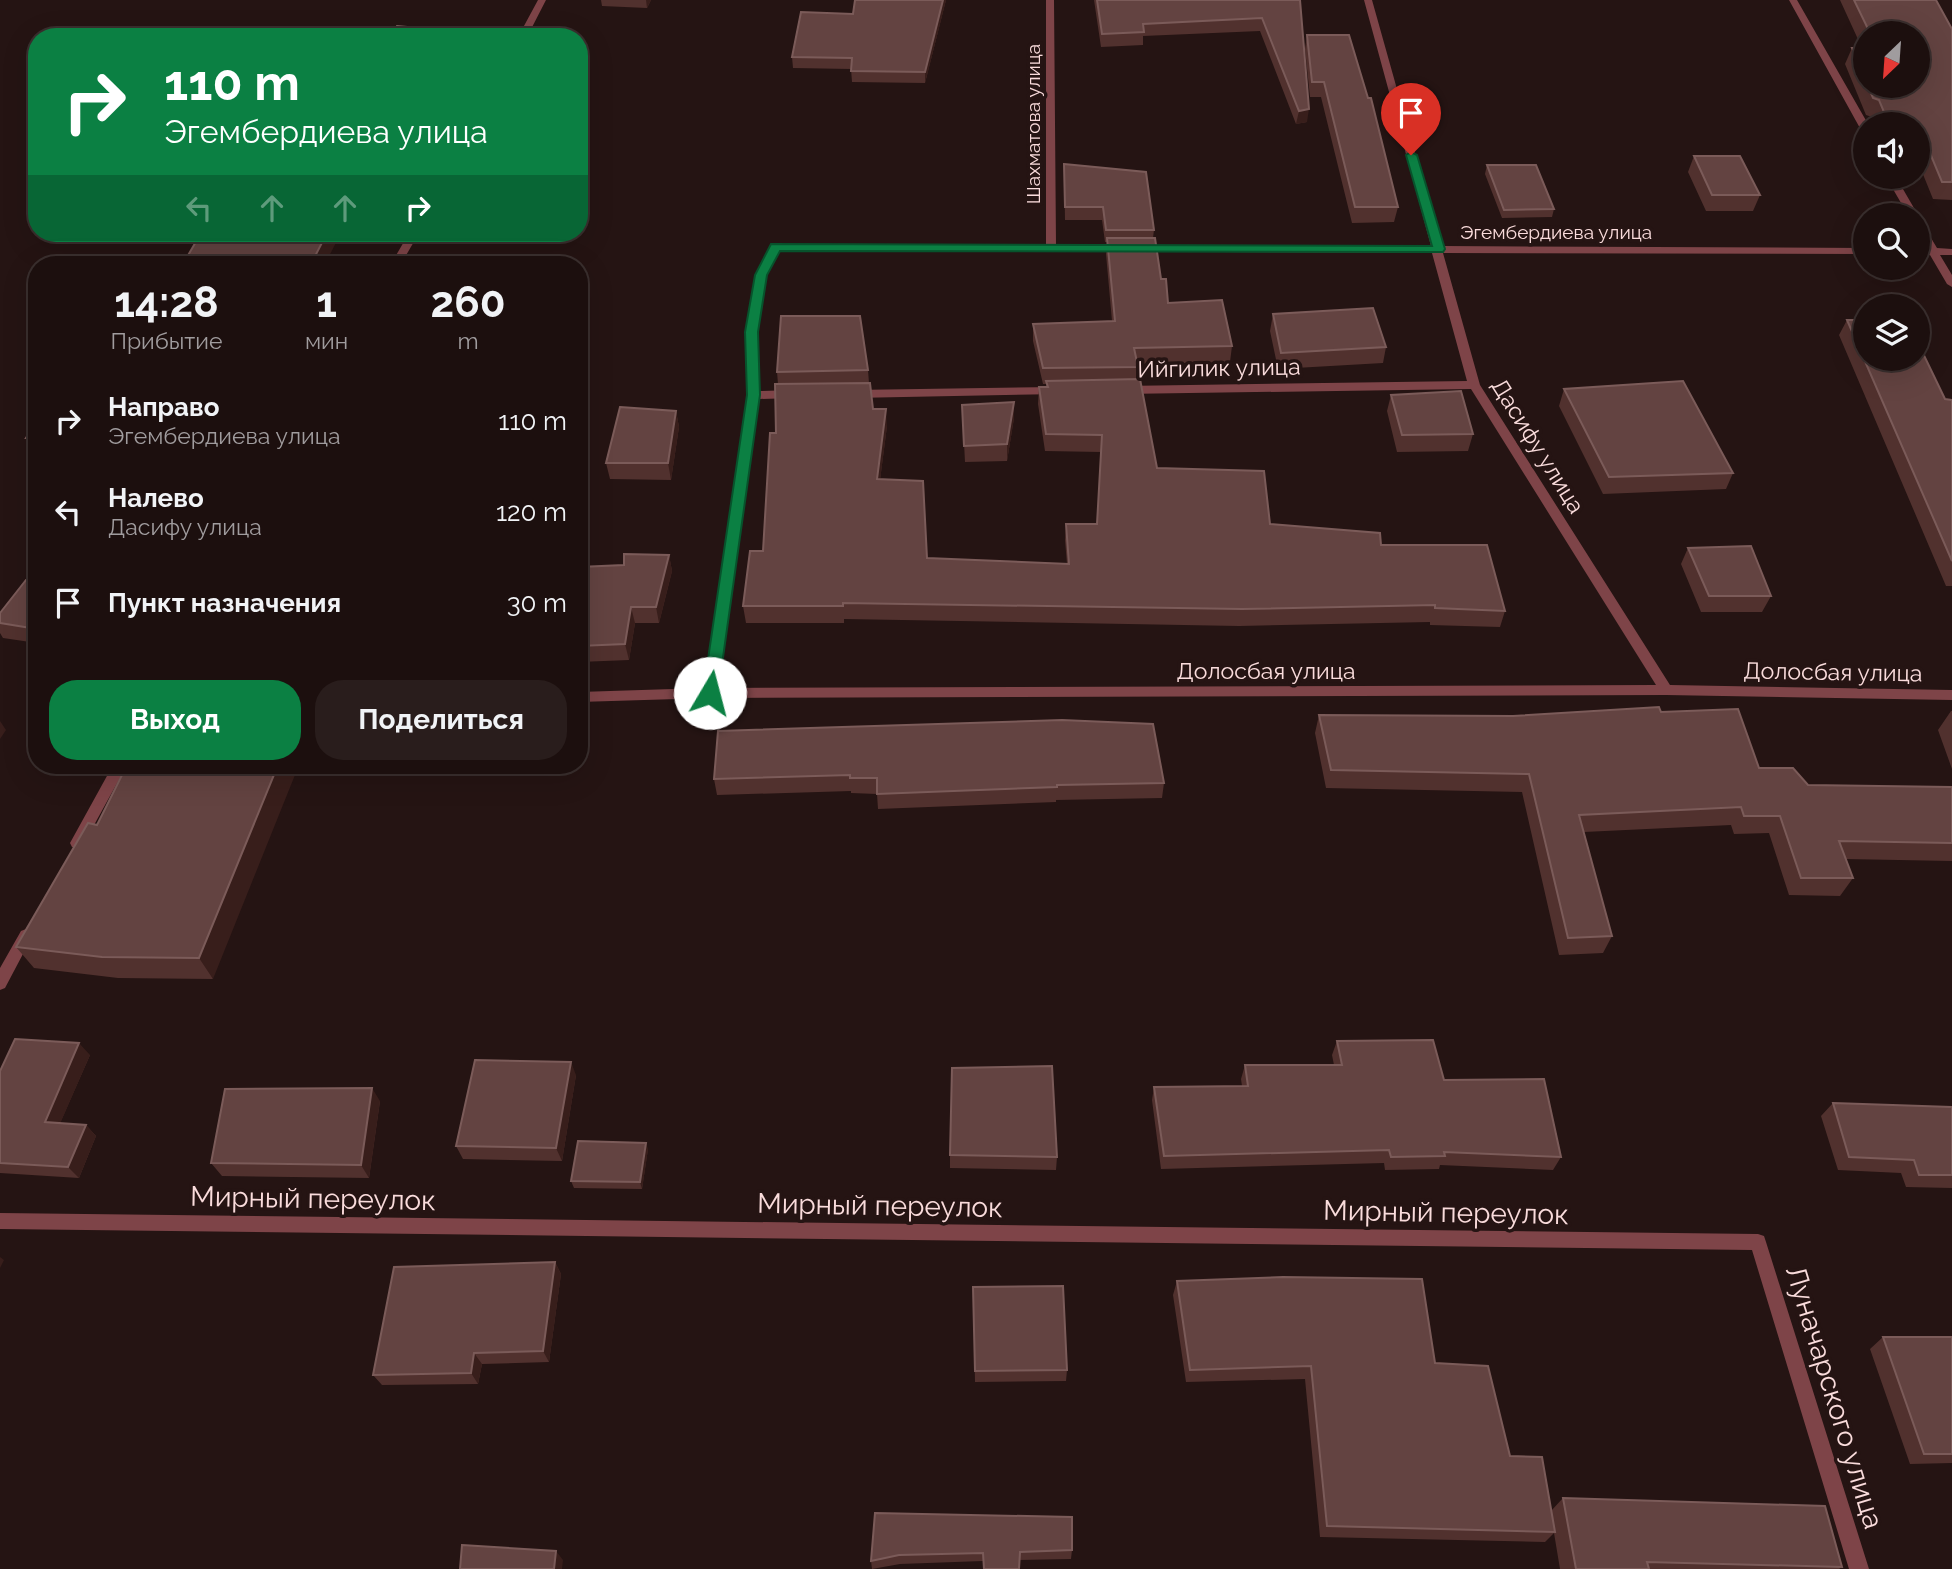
<!DOCTYPE html>
<html lang="ru">
<meta charset="utf-8">
<style>
:root{--surface:#1c0f0e;--page:#291d1c;--text:#f1f3f6;--muted:#a09c9e;--line:#3a2f2e;--accent:#0b8043}
body{margin:0;font-family:Raleway,sans-serif;background:var(--page);color:var(--text);height:100vh;display:flex;flex-direction:column;font-size:26px;white-space:nowrap}
*{box-sizing:border-box;margin:0}
p{font-size:23px;color:var(--muted)}
.icon{flex:none;width:38px;height:38px;fill:none;stroke:currentColor;stroke-width:2;stroke-linecap:round;stroke-linejoin:round}
.map{position:relative;flex:1;overflow:hidden}
.sheet{position:absolute;left:28px;top:256px;width:560px;height:518px;display:flex;flex-direction:column;background:var(--surface);border-radius:28px;box-shadow:0 7px 28px #0002,0 0 0 2px var(--line)}
.sheet>*{flex:none}
.top-card{position:absolute;left:28px;top:28px;width:560px;height:214px;border-radius:28px;box-shadow:0 7px 28px #0002,0 0 0 2px var(--line);background:#0b8043;color:#fff;overflow:hidden}
.needle{width:46px;rotate:205deg}
.buttons{position:absolute;left:1853px;top:21px;display:grid;gap:14px}
.buttons a{display:grid;place-items:center;width:77px;height:77px;border-radius:50%;background:var(--surface);box-shadow:0 7px 28px #0002,0 0 0 2px var(--line);font-size:35px}
.pin{position:absolute;display:grid;place-items:center;width:60px;height:60px;color:#fff;margin:-72px -30px;border-radius:50% 50% 50% 0;rotate:-45deg;box-shadow:0 0 7px #0007}
.pin .icon{rotate:45deg}
.me{position:absolute;width:77px;margin:-38px;rotate:8deg;stroke-linejoin:round;filter:drop-shadow(0 0 5px #0008)}
.turn{display:flex;align-items:center;gap:24px;height:147px;padding:0 21px;font-size:32px}
.turn .icon{width:91px;height:91px;stroke-width:2.5}
.turn b{display:block;font-size:49px;line-height:60px}
.lanes{display:flex;align-items:center;height:66px;padding:0 21px;background:#0003;justify-content:center;gap:35px;direction:ltr}
.lanes .off{opacity:.35}
.eta{display:flex;justify-content:space-evenly;align-items:center;height:119px;text-align:center}
.eta b{font-size:42px;font-weight:700;line-height:49px}
.primary-button{display:flex;gap:14px;margin-top:auto;padding:14px 21px}
.primary-button a{flex:1;height:80px;border-radius:28px;background:var(--accent);color:#fff;font-size:28px;font-weight:700;line-height:80px;text-align:center}
.primary-button a+a{background:var(--page);color:var(--text)}
ul{padding:0;list-style:none}
li{display:flex;align-items:center;gap:21px;height:91px;padding:0 21px}
li div{flex:1}
li b{display:block;font-size:26px}
li em{font-style:normal}
.map>svg:first-child{display:block}
.lines{fill:none;stroke-linecap:round;stroke-linejoin:round}
.street{fill:#7e4448;fill-rule:evenodd}
.wall{fill:#51312e;fill-rule:evenodd}
.shaded-wall{fill:#381e1b}
.building{fill:#634341;stroke:#7b5b59;stroke-width:2}
.route{fill:#0b8043;stroke:#07532c;stroke-width:2}
.labels{text-anchor:middle;stroke-width:7;stroke-linejoin:round;paint-order:stroke}
.far-street-label{font-size:19px;fill:#fadcdc;stroke:#251413}
.street-label{font-size:23px;fill:#fadcdc;stroke:#251413}
.near-street-label{font-size:28px;fill:#fadcdc;stroke:#251413}
</style>
<div class="map">
<svg width="1952" height="1569" viewBox="0 0 1952 1569">
<rect width="100%" height="100%" fill="#251413"/>
<g class="lines">
<path class="street" d="M 538,0 L 546,0 L 527,37 L 518,37 Z
M 1046,0 L 1054,0 L 1056,245 L 1431,246 L 1364,0 L 1372,0 L 1441,246 L 1866,248 L 1866,254 L 1443,253 L 1480,385 L 1670,685 L 1952,690 L 1952,700 L 1666,695 L 710,698 L 579,702 L 579,692 L 704,688 L 748,395 L 745,332 L 756,275 L 772,245 L 1046,245 ZM 780,250 L 1432,253 L 1467,381 L 1123,386 L 1117,390 L 1123,394 L 1471,389 L 1656,685 L 717,688 L 759,399 L 794,398 L 800,394 L 794,390 L 760,391 L 757,332 L 766,275 Z
M 1789,0 L 1797,0 L 1868,124 L 1866,124 L 1866,133 L 1861,130 Z
M 1886,177 L 1896,177 L 1918,215 L 1908,215 Z
M 1918,222 L 1922,223 L 1937,248 L 1952,249 L 1952,255 L 1940,255 L 1952,275 L 1952,287 L 1947,284 L 1930,255 L 1918,254 L 1918,248 L 1926,248 L 1918,234 Z
M 409,233 L 419,233 L 401,264 L 391,264 Z
M 1057,387 L 1063,391 L 1061,394 L 853,398 L 847,394 L 853,390 Z
M 113,765 L 127,765 L 82,847 L 72,847 L 70,843 Z
M 26,929 L 31,931 L 33,935 L 5,988 L 0,990 L 0,968 L 21,931 Z
M 0,1213 L 1758,1234 L 1764,1236 L 1766,1242 L 1869,1569 L 1849,1569 L 1752,1250 L 0,1229 Z"/>
</g>
<path class="wall" d="M 601,0 L 651,0 L 647,8 L 602,6 Z
M 946,0 L 925,83 L 852,82 L 851,69 L 793,68 L 792,57 L 853,14 Z
M 1094,0 L 1300,0 L 1307,122 L 1296,124 L 1260,31 L 1143,36 L 1143,45 L 1101,47 Z
M 1840,0 L 1936,0 L 1952,29 L 1952,200 L 1933,199 L 1918,162 L 1918,124 L 1875,124 L 1872,117 L 1866,115 L 1845,64 L 1852,48 L 1862,48 ZM 1866,33 L 1918,33 L 1918,86 L 1866,86 Z
M 1307,35 L 1398,207 L 1394,222 L 1352,223 L 1321,97 L 1310,97 L 1305,49 Z
M 1694,156 L 1760,195 L 1753,211 L 1706,211 L 1688,172 Z
M 1064,164 L 1154,230 L 1153,238 L 1161,279 L 1168,303 L 1232,346 L 1230,362 L 1137,364 L 1136,379 L 1157,468 L 1270,524 L 1381,545 L 1505,611 L 1500,627 L 1430,625 L 1430,622 L 1239,626 L 844,619 L 844,623 L 746,623 L 743,606 L 763,551 L 776,433 L 778,384 L 777,372 L 868,370 L 869,383 L 873,409 L 887,426 L 880,480 L 927,558 L 1067,564 L 1065,540 L 1066,524 L 1097,524 L 1101,452 L 1045,451 L 1038,404 L 1039,387 L 1046,387 L 1046,384 L 1043,384 L 1033,341 L 1033,324 L 1112,321 L 1106,254 L 1107,242 L 1105,242 L 1102,220 L 1065,220 Z
M 1487,165 L 1554,209 L 1552,217 L 1502,218 L 1485,174 Z
M 1273,314 L 1386,347 L 1383,363 L 1278,369 L 1270,331 Z
M 1847,320 L 1945,399 L 1952,400 L 1952,586 L 1946,586 L 1839,335 Z
M 1564,389 L 1733,473 L 1726,489 L 1603,494 L 1559,406 Z
M 1391,395 L 1473,434 L 1468,451 L 1397,452 L 1387,411 Z
M 962,405 L 1014,418 L 1007,461 L 965,462 Z
M 676,411 L 679,427 L 671,480 L 610,479 L 606,463 Z
M 37,420 L 37,456 L 26,438 Z
M 1688,548 L 1771,596 L 1762,612 L 1701,612 L 1681,564 Z
M 669,555 L 672,571 L 659,623 L 635,623 L 629,660 L 579,662 L 579,567 L 624,565 Z
M 37,581 L 37,643 L 3,638 L 0,633 L 0,613 Z
M 1951,711 L 1952,711 L 1952,769 L 1938,730 Z
M 1661,712 L 1759,768 L 1808,785 L 1952,787 L 1952,861 L 1845,859 L 1853,878 L 1840,896 L 1789,895 L 1769,833 L 1734,834 L 1731,825 L 1584,832 L 1612,936 L 1603,953 L 1559,955 L 1522,792 L 1326,788 L 1315,733 L 1319,715 L 1513,716 Z
M 718,731 L 1164,783 L 1162,798 L 1056,800 L 1056,802 L 878,809 L 877,794 L 851,793 L 851,791 L 717,795 L 714,779 Z
M 127,765 L 213,979 L 118,978 L 34,968 L 16,947 L 97,825 Z
M 1337,1041 L 1444,1080 L 1561,1157 L 1553,1170 L 1440,1165 L 1439,1169 L 1385,1170 L 1384,1163 L 1161,1169 L 1152,1100 L 1154,1087 L 1242,1086 L 1241,1079 L 1245,1065 L 1334,1065 L 1332,1055 Z
M 90,1055 L 60,1123 L 86,1125 L 96,1136 L 79,1178 L 0,1173 L 0,1071 Z
M 576,1075 L 562,1161 L 463,1159 L 456,1146 Z
M 380,1101 L 369,1178 L 222,1176 L 211,1163 Z
M 1833,1103 L 1952,1107 L 1952,1188 L 1906,1187 L 1901,1173 L 1838,1170 L 1821,1116 Z
M 648,1149 L 642,1189 L 574,1188 L 571,1181 Z
M 950,1155 L 1057,1157 L 1056,1170 L 950,1168 Z
M 555,1262 L 561,1274 L 549,1362 L 482,1364 L 478,1384 L 382,1385 L 373,1375 Z
M 1177,1281 L 1435,1363 L 1510,1456 L 1551,1511 L 1563,1498 L 1842,1567 L 1839,1569 L 1560,1569 L 1554,1533 L 1545,1542 L 1320,1537 L 1305,1379 L 1186,1382 L 1173,1295 Z
M 973,1287 L 1067,1370 L 1066,1381 L 975,1382 Z
M 1883,1337 L 1952,1337 L 1952,1463 L 1910,1464 L 1870,1349 Z
M 875,1513 L 1072,1550 L 1071,1559 L 1019,1560 L 1019,1569 L 983,1569 L 983,1561 L 900,1564 L 872,1569 L 871,1561 Z"/>
<path class="shaded-wall" d="M 646,0 L 651,0 L 647,8 Z
M 943,0 L 946,0 L 925,83 L 925,72 Z
M 440,30 L 442,37 L 436,37 Z
M 1309,109 L 1307,122 L 1296,124 L 1299,111 Z
M 327,233 L 341,233 L 325,264 L 311,264 Z
M 1014,402 L 1014,418 L 1007,461 L 1007,444 Z
M 886,409 L 887,426 L 878,496 L 877,479 Z
M 676,411 L 679,427 L 671,480 L 668,463 Z
M 669,555 L 672,571 L 659,623 L 656,607 Z
M 631,607 L 635,623 L 629,660 L 625,644 Z
M 0,721 L 6,730 L 0,739 Z
M 278,765 L 299,765 L 213,979 L 199,958 Z
M 79,1043 L 90,1055 L 56,1133 L 45,1122 Z
M 571,1062 L 576,1075 L 562,1161 L 556,1148 Z
M 372,1088 L 380,1101 L 369,1178 L 361,1165 Z
M 86,1125 L 96,1136 L 79,1178 L 68,1167 Z
M 646,1143 L 648,1149 L 642,1189 L 640,1182 Z
M 0,1257 L 4,1260 L 0,1268 Z
M 555,1262 L 561,1274 L 549,1362 L 543,1351 Z
M 474,1353 L 482,1364 L 478,1384 L 471,1373 Z
M 556,1551 L 563,1560 L 562,1569 L 554,1569 Z"/>
<path class="building" d="M 855,0 L 943,0 L 925,72 L 851,71 L 852,58 L 792,57 L 801,12 L 853,14 Z
M 1097,0 L 1300,0 L 1309,109 L 1299,111 L 1262,18 L 1143,24 L 1144,32 L 1102,34 Z
M 1854,0 L 1936,0 L 1952,29 L 1952,182 L 1942,182 L 1925,141 L 1918,141 L 1918,124 L 1889,124 L 1879,100 L 1873,98 L 1868,86 L 1918,86 L 1918,33 L 1870,33 Z
M 397,26 L 440,30 L 436,37 L 391,37 Z
M 1307,35 L 1349,35 L 1368,98 L 1371,98 L 1398,207 L 1355,207 L 1324,82 L 1312,82 Z
M 1852,48 L 1866,48 L 1866,79 Z
M 1694,156 L 1740,156 L 1760,195 L 1712,195 Z
M 1064,164 L 1146,172 L 1154,230 L 1106,230 L 1103,207 L 1065,207 Z
M 1487,165 L 1536,165 L 1554,209 L 1504,210 Z
M 201,233 L 327,233 L 311,264 L 183,264 Z
M 1107,238 L 1155,238 L 1161,279 L 1166,279 L 1168,303 L 1222,300 L 1232,346 L 1134,348 L 1138,367 L 1043,368 L 1033,324 L 1115,321 Z
M 1373,308 L 1386,347 L 1281,353 L 1273,314 Z
M 781,316 L 860,316 L 868,370 L 777,372 Z
M 1847,320 L 1866,320 L 1866,359 L 1918,359 L 1918,343 L 1945,399 L 1952,400 L 1952,561 Z
M 1140,379 L 1157,468 L 1264,471 L 1270,524 L 1380,533 L 1381,545 L 1487,545 L 1505,611 L 1435,608 L 1435,605 L 1242,609 L 843,603 L 843,606 L 743,606 L 750,551 L 763,551 L 770,433 L 776,433 L 775,384 L 870,383 L 873,409 L 886,409 L 877,479 L 923,481 L 927,558 L 1069,564 L 1066,524 L 1097,524 L 1102,435 L 1046,434 L 1039,387 L 1048,387 L 1046,381 Z
M 1683,381 L 1733,473 L 1609,477 L 1564,389 Z
M 1461,391 L 1473,434 L 1402,435 L 1391,395 Z
M 1014,402 L 1007,444 L 964,446 L 962,405 Z
M 620,407 L 676,411 L 668,463 L 606,463 Z
M 37,420 L 37,438 L 26,438 Z
M 1751,546 L 1771,596 L 1709,596 L 1688,548 Z
M 624,554 L 669,555 L 656,607 L 631,607 L 625,644 L 579,646 L 579,567 L 624,565 Z
M 26,580 L 37,581 L 37,629 L 0,623 L 0,613 Z
M 1659,707 L 1661,712 L 1738,709 L 1759,768 L 1793,768 L 1808,785 L 1952,787 L 1952,843 L 1839,841 L 1853,878 L 1801,878 L 1780,816 L 1744,816 L 1741,807 L 1579,815 L 1612,936 L 1568,938 L 1529,774 L 1331,770 L 1319,715 L 1513,716 Z
M 1062,720 L 1153,724 L 1164,783 L 1057,785 L 1057,787 L 877,794 L 877,778 L 850,778 L 850,775 L 714,779 L 718,731 Z
M 127,765 L 278,765 L 199,958 L 102,957 L 16,947 L 88,823 L 97,825 Z
M 15,1039 L 79,1043 L 45,1122 L 86,1125 L 68,1167 L 0,1163 L 0,1071 Z
M 1433,1040 L 1444,1080 L 1544,1079 L 1561,1157 L 1444,1152 L 1445,1156 L 1391,1157 L 1389,1150 L 1164,1156 L 1154,1087 L 1248,1086 L 1245,1065 L 1342,1065 L 1337,1041 Z
M 475,1060 L 571,1062 L 556,1148 L 456,1146 Z
M 1052,1066 L 1057,1157 L 950,1155 L 952,1068 Z
M 372,1088 L 361,1165 L 211,1163 L 225,1089 Z
M 1833,1103 L 1952,1107 L 1952,1175 L 1919,1175 L 1914,1160 L 1849,1157 Z
M 578,1141 L 646,1143 L 640,1182 L 571,1181 Z
M 555,1262 L 543,1351 L 474,1353 L 471,1373 L 373,1375 L 394,1267 Z
M 1283,1277 L 1422,1279 L 1435,1363 L 1488,1366 L 1510,1456 L 1542,1457 L 1555,1532 L 1327,1526 L 1311,1366 L 1190,1370 L 1177,1281 Z
M 1063,1286 L 1067,1370 L 975,1371 L 973,1287 Z
M 1883,1337 L 1952,1337 L 1952,1454 L 1924,1454 Z
M 1563,1498 L 1825,1506 L 1842,1567 L 1647,1562 L 1649,1569 L 1576,1569 Z
M 875,1513 L 1072,1517 L 1072,1550 L 1020,1552 L 1019,1569 L 984,1569 L 983,1553 L 899,1555 L 871,1561 Z
M 462,1545 L 556,1551 L 554,1569 L 460,1569 Z"/>
<path class="route" d="M 1411,152 L 1417,155 L 1445,249 L 1443,252 L 780,251 L 767,275 L 758,332 L 760,395 L 718,693 L 716,697 L 705,697 L 703,693 L 747,395 L 745,332 L 755,275 L 771,244 L 1432,246 L 1406,155 Z"/>
<g class="labels">
<g class="far-street-label">
<text transform="translate(1033 124) rotate(-90)" y="7">Шахматова улица</text>
<text x="1556" y="239">Эгембердиева улица</text>
</g>
<g class="street-label">
<text transform="translate(1219 368) rotate(-1)" y="8">Ийгилик улица</text>
<text transform="translate(1538 446) rotate(58)" y="8">Дасифу улица</text>
<text x="1266" y="679">Долосбая улица</text>
<text transform="translate(1833 672) rotate(1)" y="8">Долосбая улица</text>
</g>
<g class="near-street-label">
<text transform="translate(313 1198) rotate(1)" y="10">Мирный переулок</text>
<text transform="translate(880 1205) rotate(1)" y="10">Мирный переулок</text>
<text transform="translate(1446 1212) rotate(1)" y="10">Мирный переулок</text>
<text transform="translate(1835 1397) rotate(73)" y="10">Луначарского улица</text>
</g>
</g>
</svg>
<div class="buttons">
<a><svg class="needle" viewBox="-14 -14 28 28"><path d="M0-13l5 13h-10z" fill="#e53935"/><path d="M0 13l5-13h-10z" fill="#a09c9e"/></svg></a>
<a><svg class="icon" aria-label="sound" viewBox="0 0 24 24"><path d="M4 9h4l5-4v14l-5-4H4zM17 9q2 3 0 6"/></svg></a>
<a><svg class="icon" aria-label="search" viewBox="0 0 24 24"><circle cx="10" cy="10" r="6"/><path d="M15 15l6 6"/></svg></a>
<a><svg class="icon" aria-label="layers" viewBox="0 0 24 24"><path d="M12 4l9 5-9 5-9-5zM3 14l9 5 9-5"/></svg></a>
</div>
<div class="pin" style="left:1411px;top:155px;background:#d93025"><svg class="icon" aria-label="arrive" viewBox="0 0 24 24"><path d="M6 21V4h12l-3 4 3 4H6"/></svg></div>
<svg class="me" style="left:710px;top:693px" viewBox="-20 -20 40 40"><circle r="19" fill="#fff"/><path d="M0-13L10 11 0 6-10 11z" fill="#0b8043"/></svg>
<div class="top-card">
<div class="turn"><svg class="icon" aria-label="right" viewBox="0 0 24 24"><path d="M7 20v-9h11M14 6l5 5-5 5"/></svg><div><b>110 m</b>Эгембердиева улица</div></div>
<div class="lanes"><svg class="icon off" aria-label="left" viewBox="0 0 24 24"><path d="M17 20v-9H6M10 6l-5 5 5 5"/></svg><svg class="icon off" aria-label="ahead" viewBox="0 0 24 24"><path d="M12 20V5M6 11l6-6 6 6"/></svg><svg class="icon off" aria-label="ahead" viewBox="0 0 24 24"><path d="M12 20V5M6 11l6-6 6 6"/></svg><svg class="icon" aria-label="right" viewBox="0 0 24 24"><path d="M7 20v-9h11M14 6l5 5-5 5"/></svg></div>
</div>
<section class="sheet">
<div class="eta">
<div><b>14:28</b><p>Прибытие</p></div>
<div><b>1</b><p>мин</p></div>
<div><b>260</b><p>m</p></div>
</div>
<ul>
<li><svg class="icon" aria-label="right" viewBox="0 0 24 24"><path d="M7 20v-9h11M14 6l5 5-5 5"/></svg><div><b>Направо</b><p>Эгембердиева улица</p></div><em>110 m</em></li>
<li><svg class="icon" aria-label="left" viewBox="0 0 24 24"><path d="M17 20v-9H6M10 6l-5 5 5 5"/></svg><div><b>Налево</b><p>Дасифу улица</p></div><em>120 m</em></li>
<li><svg class="icon" aria-label="arrive" viewBox="0 0 24 24"><path d="M6 21V4h12l-3 4 3 4H6"/></svg><div><b>Пункт назначения</b></div><em>30 m</em></li>
</ul>
<div class="primary-button"><a>Выход</a><a>Поделиться</a></div>
</section>
</div>
